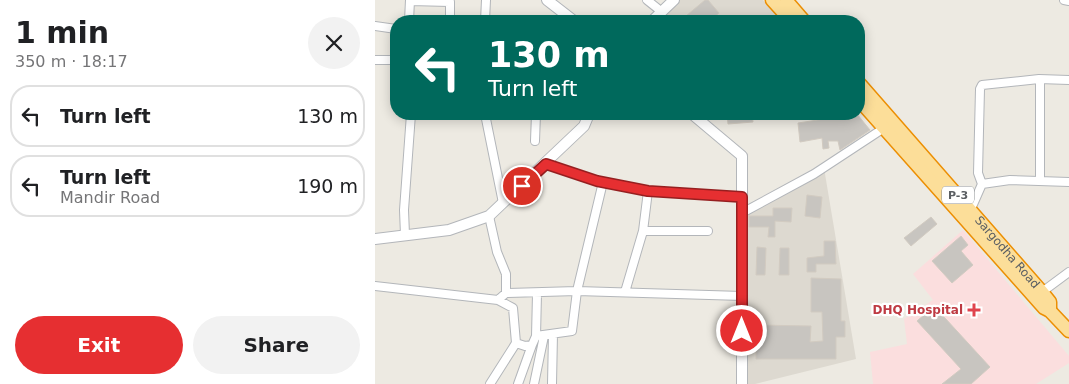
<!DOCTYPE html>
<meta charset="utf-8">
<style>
:root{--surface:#fff;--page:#f2f2f2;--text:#202124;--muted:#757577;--line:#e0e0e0;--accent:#e62f31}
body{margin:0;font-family:"DejaVu Sans",sans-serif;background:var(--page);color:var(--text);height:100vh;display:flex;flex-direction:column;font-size:19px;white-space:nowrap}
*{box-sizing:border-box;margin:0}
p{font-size:16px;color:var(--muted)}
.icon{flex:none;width:28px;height:28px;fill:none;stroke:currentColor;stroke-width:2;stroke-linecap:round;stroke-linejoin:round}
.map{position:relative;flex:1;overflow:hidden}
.side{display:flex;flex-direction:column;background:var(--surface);width:375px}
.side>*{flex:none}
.banner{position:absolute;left:15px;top:15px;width:475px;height:105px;border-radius:20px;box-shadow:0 2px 12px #0003;background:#00695c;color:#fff;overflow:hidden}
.pin{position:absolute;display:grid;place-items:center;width:42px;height:42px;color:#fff;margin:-21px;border:2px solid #fff;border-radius:50%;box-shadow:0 1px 5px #0007}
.me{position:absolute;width:55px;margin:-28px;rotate:0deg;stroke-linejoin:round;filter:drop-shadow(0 0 4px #0008)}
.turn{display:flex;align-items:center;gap:18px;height:105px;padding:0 15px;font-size:22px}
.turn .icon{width:65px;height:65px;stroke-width:2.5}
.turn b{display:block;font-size:35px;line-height:42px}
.round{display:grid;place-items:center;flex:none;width:52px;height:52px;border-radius:26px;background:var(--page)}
.head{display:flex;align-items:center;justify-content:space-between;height:85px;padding:0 15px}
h1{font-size:30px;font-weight:600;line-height:38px}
.button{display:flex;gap:10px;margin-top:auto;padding:10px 15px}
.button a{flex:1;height:58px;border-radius:30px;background:var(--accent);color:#fff;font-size:20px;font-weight:600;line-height:58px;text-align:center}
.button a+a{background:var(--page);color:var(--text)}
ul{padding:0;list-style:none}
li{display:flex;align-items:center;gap:15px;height:62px;margin:0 10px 8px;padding:0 5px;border:2px solid var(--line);border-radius:20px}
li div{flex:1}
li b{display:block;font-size:19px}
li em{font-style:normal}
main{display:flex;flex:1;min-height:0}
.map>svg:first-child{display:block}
.education{fill:#ddd9d0}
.medical{fill:#fbdede}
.building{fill:#c8c5c0;stroke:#d2cbc1}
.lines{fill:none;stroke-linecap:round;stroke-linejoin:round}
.minor-casing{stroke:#b3b6ba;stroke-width:10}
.tertiary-casing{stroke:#b3b6ba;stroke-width:12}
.trunk-casing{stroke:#ec8f03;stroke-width:15}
.minor{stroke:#fff;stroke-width:8}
.tertiary{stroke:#fff;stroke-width:10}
.trunk{stroke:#fcde99;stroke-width:12}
.route-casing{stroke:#961f20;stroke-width:12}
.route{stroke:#e62f31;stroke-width:9}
.health-dot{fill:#e0444e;stroke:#fff;stroke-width:2}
.labels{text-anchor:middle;stroke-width:4.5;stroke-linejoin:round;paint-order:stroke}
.shield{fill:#fff;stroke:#8c8f92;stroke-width:1}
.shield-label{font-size:11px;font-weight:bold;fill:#5b5f63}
.street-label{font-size:12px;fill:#5b5f63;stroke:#fff}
.health-label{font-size:12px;font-weight:bold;fill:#be3a42;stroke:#fff;text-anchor:end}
</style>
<main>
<section class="side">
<div class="head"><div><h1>1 min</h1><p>350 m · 18:17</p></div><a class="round"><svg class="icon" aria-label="close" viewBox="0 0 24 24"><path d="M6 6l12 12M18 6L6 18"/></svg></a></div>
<ul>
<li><svg class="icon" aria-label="left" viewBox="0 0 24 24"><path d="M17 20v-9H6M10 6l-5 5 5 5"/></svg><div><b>Turn left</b></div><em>130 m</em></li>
<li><svg class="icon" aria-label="left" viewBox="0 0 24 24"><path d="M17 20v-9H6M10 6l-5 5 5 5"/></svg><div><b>Turn left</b><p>Mandir Road</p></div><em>190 m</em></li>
</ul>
<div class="button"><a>Exit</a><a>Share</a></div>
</section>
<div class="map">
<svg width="694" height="384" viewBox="0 0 694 384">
<rect width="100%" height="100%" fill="#edeae2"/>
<path class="education" d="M 295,0 L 388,0 L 406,21 L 274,21 Z
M 449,168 L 481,359 L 380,384 L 367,384 L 367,213 Z"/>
<path class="medical" d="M 588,230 L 694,356 L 694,363 L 661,384 L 498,384 L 495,352 L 532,344 L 529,319 L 558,300 L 538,274 Z"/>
<path class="building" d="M 330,0 L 333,0 L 344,13 L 335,21 L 305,21 Z
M 352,114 L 377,114 L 378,122 L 353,124 Z
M 482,114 L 495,130 L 465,150 L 463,141 L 453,141 L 454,148 L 448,149 L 447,138 L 425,142 L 423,123 Z
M 432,195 L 447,197 L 445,218 L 430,216 Z
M 398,208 L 417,208 L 416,222 L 400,221 L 400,237 L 393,237 L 394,227 L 374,227 L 374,216 L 398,216 Z
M 556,217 L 562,224 L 536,246 L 529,238 Z
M 586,236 L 593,245 L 586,251 L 598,265 L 577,283 L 557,261 Z
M 449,241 L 460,241 L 461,264 L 441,264 L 441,272 L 432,272 L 432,258 L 449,256 Z
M 382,247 L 391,248 L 390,275 L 381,275 Z
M 405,248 L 414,248 L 414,275 L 404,275 Z
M 436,278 L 466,279 L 466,321 L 470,321 L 470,337 L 461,337 L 461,359 L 381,359 L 381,325 L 436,326 L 435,342 L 448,341 L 447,312 L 436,312 Z
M 559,306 L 615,367 L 596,384 L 567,384 L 586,369 L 542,321 Z"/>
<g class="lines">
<defs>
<path id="minor" d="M 272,0 L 287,12
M 689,0 L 694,1
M 35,1 L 75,2 L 75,21
M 34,21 L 35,0
M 110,21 L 111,0
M 0,26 L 21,29
M 0,60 L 21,60
M 110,114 L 128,203
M 160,141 L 161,114
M 171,164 L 222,181 L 273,191 L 367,197
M 665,181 L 665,82
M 607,184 L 603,173 L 605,89 L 607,85 L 664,79 L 694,80
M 596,209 L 607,184 L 635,180 L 694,182
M 367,213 L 439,174 L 509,128
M 114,216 L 122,252 L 131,274 L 131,293
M 268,231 L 333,231
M 30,235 L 29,210 L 36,114
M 0,286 L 123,300 L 138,308 L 141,343 L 115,384
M 250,292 L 268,231 L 273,191
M 667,292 L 694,272
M 123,300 L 131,293 L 202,291 L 367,296
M 161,336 L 162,294
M 141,343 L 150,346 L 157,345 L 161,336 L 197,331 L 202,291 L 228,182
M 143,384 L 157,345
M 159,384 L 169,336
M 177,384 L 178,334"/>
<path id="tertiary" d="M 172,0 L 199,21
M 277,21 L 299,0
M 317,114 L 367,156 L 367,384
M 0,239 L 74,230 L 114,216 L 209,126 L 214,114"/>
<g id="trunk">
<path d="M 397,0 L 416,21"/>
<path d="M 411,0 L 429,21"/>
<path id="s1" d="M 484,83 L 667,292 L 675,302 L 675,311"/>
<path d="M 484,100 L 669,308 L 675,311 L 694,331"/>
</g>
</defs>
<use href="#minor" class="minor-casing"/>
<use href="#tertiary" class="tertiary-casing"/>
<use href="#trunk" class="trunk-casing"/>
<use href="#minor" class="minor"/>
<use href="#tertiary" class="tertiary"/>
<use href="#trunk" class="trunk"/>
</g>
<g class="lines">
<defs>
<path id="route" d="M 147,186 L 171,164 L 222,181 L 273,191 L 367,197 L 367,331"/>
</defs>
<use href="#route" class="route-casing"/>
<use href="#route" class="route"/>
</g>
<path class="health-dot" d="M596.5 302.5h5v5h5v5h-5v5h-5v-5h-5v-5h5z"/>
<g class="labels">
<rect class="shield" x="567" y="186.5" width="32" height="17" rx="4"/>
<g class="shield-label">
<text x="583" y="199">P-3</text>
</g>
<g class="street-label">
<text dy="4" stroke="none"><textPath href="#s1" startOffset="225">Sargodha Road</textPath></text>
</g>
<g class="health-label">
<text x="588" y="314">DHQ Hospital</text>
</g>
</g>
</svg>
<div class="pin" style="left:147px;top:186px;background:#d93025"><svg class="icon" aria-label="arrive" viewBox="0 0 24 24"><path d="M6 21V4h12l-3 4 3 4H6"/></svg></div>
<svg class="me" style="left:367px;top:331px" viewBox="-20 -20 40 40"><circle r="17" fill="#e62f31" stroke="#fff" stroke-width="3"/><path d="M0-11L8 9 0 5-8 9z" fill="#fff"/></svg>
<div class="banner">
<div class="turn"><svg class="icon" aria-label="left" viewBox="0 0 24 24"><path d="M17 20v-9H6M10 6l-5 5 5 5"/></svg><div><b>130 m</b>Turn left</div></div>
</div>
</div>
</main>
